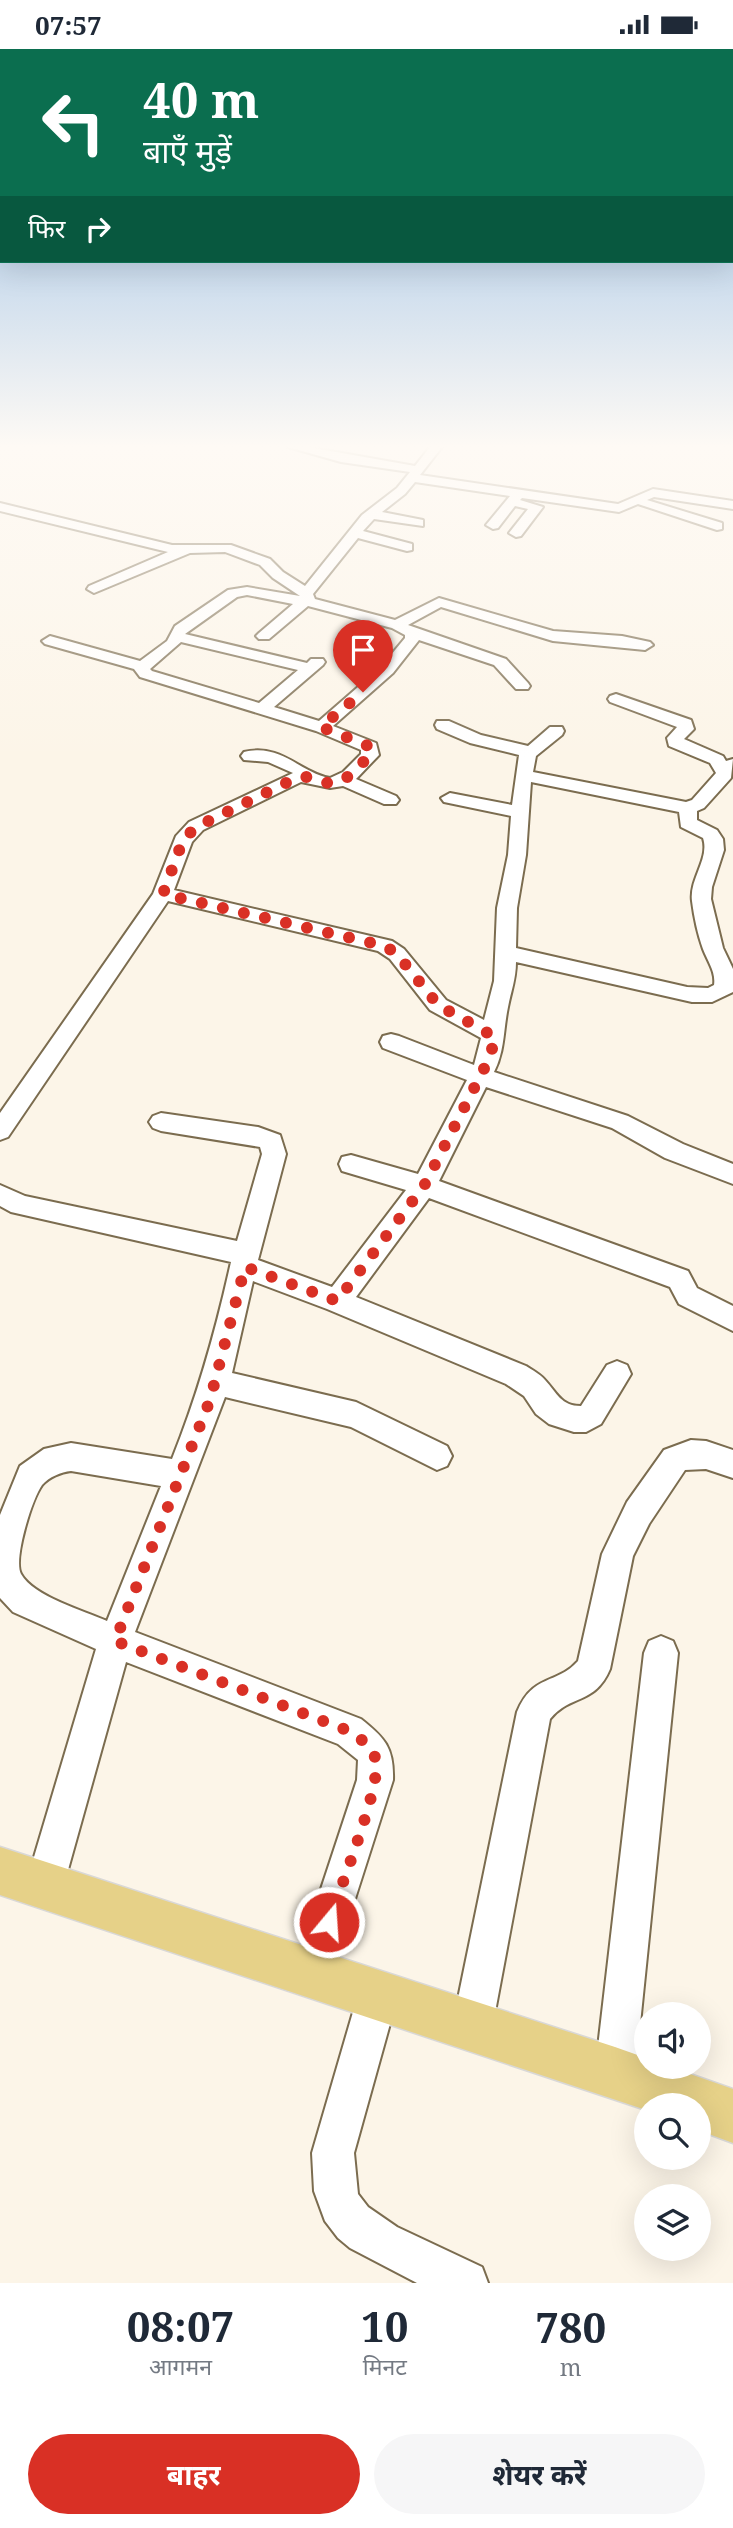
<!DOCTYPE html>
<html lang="hi">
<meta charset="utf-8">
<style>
:root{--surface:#fff;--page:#f6f6f7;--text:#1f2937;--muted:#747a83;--accent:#d93025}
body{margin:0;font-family:"Noto Serif","Noto Sans Devanagari",serif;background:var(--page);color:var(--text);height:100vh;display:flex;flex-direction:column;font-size:26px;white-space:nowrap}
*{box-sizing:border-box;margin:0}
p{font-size:23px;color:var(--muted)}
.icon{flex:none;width:38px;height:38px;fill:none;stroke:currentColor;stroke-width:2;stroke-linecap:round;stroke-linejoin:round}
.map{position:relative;height:2234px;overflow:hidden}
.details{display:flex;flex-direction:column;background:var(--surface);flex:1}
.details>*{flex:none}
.hud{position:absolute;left:0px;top:0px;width:733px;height:214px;box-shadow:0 7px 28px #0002;background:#0b6e4f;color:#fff;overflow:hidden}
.controls{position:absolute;left:634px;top:1953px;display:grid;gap:14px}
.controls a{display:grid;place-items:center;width:77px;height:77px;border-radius:50%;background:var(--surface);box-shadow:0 7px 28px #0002;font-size:35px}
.pin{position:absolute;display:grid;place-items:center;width:60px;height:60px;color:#fff;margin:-72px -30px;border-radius:50% 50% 50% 0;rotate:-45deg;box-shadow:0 0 7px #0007}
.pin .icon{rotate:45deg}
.me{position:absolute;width:77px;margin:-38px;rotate:18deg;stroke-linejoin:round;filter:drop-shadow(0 0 5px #0008)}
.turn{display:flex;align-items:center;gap:24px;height:147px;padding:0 28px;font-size:32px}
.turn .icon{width:91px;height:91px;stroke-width:2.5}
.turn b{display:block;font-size:49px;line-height:60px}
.then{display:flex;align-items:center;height:66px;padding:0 28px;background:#0003;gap:14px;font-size:26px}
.eta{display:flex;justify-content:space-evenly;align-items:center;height:119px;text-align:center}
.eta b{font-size:42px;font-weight:700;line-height:49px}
.primary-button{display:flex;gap:14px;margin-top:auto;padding:14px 28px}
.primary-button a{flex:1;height:80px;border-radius:42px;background:var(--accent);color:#fff;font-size:28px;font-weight:700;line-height:80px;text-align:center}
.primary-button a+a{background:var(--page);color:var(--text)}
.status{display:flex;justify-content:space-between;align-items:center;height:49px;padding:0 35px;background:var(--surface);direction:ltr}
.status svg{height:19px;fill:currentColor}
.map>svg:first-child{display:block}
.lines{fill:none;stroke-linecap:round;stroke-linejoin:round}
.minor-casing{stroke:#7b6c4f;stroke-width:4}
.major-casing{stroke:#d9d8d7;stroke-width:3}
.minor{fill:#fff;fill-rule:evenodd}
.major{fill:#e6d188;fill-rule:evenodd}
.route{stroke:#d93025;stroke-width:12;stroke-dasharray:0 21.6}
</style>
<div class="status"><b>07:57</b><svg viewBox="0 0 49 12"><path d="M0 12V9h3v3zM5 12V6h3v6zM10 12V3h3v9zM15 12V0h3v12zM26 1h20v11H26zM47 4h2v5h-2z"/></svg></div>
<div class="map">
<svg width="733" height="2234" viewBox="0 0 733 2234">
<rect width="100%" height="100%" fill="#fcf5e8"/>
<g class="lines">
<defs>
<path id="minor" d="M 288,398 L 308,398 L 415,417 L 430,398 L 442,398 L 420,426 L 618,455 L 653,440 L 733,452 L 733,460 L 654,448 L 647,451 L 722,474 L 722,480 L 717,481 L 638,455 L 619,463 L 522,449 L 520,451 L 543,458 L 521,487 L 516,488 L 509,484 L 528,460 L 515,457 L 498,479 L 493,480 L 486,476 L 510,447 L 415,433 L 405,445 L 382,463 L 423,471 L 423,477 L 374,470 L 363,482 L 412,495 L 412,501 L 407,502 L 358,489 L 313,545 L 315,550 L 395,571 L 439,549 L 553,582 L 622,587 L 650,593 L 653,596 L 645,601 L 553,592 L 441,558 L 408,576 L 506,610 L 528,634 L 530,637 L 528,640 L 516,640 L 494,616 L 419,591 L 393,624 L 333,677 L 376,694 L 379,706 L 356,730 L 396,747 L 399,751 L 396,755 L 384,755 L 343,737 L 330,739 L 301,733 L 203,781 L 192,793 L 174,841 L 392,892 L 404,900 L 446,951 L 484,971 L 494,932 L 497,859 L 508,806 L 511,767 L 444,753 L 441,749 L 450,744 L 512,756 L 519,706 L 470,694 L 437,680 L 435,676 L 437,672 L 449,672 L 481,686 L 528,697 L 550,678 L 562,678 L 564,682 L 562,686 L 536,707 L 533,723 L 686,753 L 692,751 L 716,724 L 710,714 L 669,697 L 667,689 L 677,678 L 610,653 L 608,650 L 610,647 L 616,645 L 691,671 L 694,680 L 684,690 L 723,707 L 726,712 L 733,710 L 731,729 L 704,759 L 697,762 L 697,771 L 717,781 L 723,790 L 724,801 L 712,838 L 711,850 L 723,899 L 733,920 L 733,943 L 712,953 L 692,953 L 516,913 C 516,930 511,942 508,958 C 503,982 505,1001 494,1023 L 628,1067 L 683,1095 L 733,1115 L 733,1135 L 665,1109 L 612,1079 L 486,1038 L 439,1132 L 688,1222 L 697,1239 L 733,1257 L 733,1282 L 679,1255 L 670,1238 L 429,1149 L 356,1248 L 526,1317 C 532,1321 540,1325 545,1331 C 557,1344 561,1357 581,1357 L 607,1316 L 617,1312 L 627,1316 L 631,1325 L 601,1375 L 586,1383 L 574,1383 L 549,1375 L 536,1365 L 524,1347 L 506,1335 L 327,1260 L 253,1232 L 232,1324 L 356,1353 L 447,1397 L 452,1407 L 447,1417 L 437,1421 L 351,1378 L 225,1348 L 135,1583 L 361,1670 C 385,1689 394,1699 393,1731 L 331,1925 L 326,1939 L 312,1944 L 298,1939 L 293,1925 L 357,1731 L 358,1711 L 338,1695 L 126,1613 L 64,1835 L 58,1848 L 45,1854 L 32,1848 L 26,1835 L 96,1600 L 13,1563 L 0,1549 L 0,1466 L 20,1417 L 44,1400 L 71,1394 L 172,1410 C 198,1345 216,1281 231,1213 L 11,1163 L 0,1157 L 0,1136 L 25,1147 L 237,1192 L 262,1105 L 260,1098 L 161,1082 L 153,1079 L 149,1073 L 153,1067 L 161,1064 L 258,1078 L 280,1086 L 286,1105 L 258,1211 L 332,1238 L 406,1141 L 342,1122 L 339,1115 L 342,1108 L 351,1106 L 418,1125 L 467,1031 L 383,999 L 380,993 L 383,987 L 391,985 L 399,987 L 474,1016 L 481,989 L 430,961 L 390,910 L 378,902 L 168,852 L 8,1088 L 0,1091 L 0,1064 L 153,845 L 176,787 L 189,773 L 293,724 L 268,713 L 244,711 L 241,707 L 244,703 C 282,694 300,724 330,729 L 343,723 L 361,705 L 361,701 L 316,682 L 140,628 L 134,620 L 45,595 L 42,592 L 50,587 L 140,612 L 167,592 L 175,577 L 228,541 L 247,538 L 300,547 L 273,529 L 260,516 L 225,503 L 190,504 L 94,544 L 87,540 L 89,537 L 168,503 L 0,462 L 0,454 L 172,496 L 231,496 L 270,510 L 283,523 L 305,537 L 362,466 L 397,439 L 410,423 L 341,413 ZM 247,546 L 293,555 L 259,584 L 256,587 L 259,590 L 269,590 L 308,557 L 392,579 L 405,586 L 405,589 L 381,618 L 319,672 L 274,658 L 323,616 L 325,613 L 323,610 L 311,610 L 307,614 L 185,585 L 237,548 ZM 181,593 L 298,621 L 259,654 L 152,622 L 150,620 ZM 531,733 L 679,763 L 681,778 L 703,789 C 710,810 689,830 692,852 C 694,868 698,886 703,900 C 708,913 716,923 714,936 L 708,939 L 687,938 L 516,899 L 517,859 L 526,806 ZM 71,1422 L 161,1437 L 107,1572 C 84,1562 33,1547 21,1525 C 13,1510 32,1450 42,1436 C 49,1428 61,1423 71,1422 Z
M 691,1391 L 706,1392 L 733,1401 L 733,1429 L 706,1420 L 685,1421 L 649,1475 L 633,1507 L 610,1620 C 595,1656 570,1645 550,1670 L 492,1979 L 486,1993 L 472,1999 L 458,1993 L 452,1979 L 517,1663 C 533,1624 557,1636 578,1612 L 602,1505 L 627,1453 L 664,1401 Z
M 661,1587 L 673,1592 L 678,1604 L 635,2024 L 629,2038 L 615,2044 L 601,2038 L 595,2024 L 644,1604 L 649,1592 Z
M 378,1926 L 392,1932 L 398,1946 L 354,2104 L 358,2145 L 368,2158 L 397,2178 L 482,2218 L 488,2234 L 417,2234 L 350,2199 L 338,2189 L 325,2172 L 314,2142 L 312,2104 L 358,1946 L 364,1932 Z"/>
<path id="major" d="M 0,1798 L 615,1998 L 646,2009 L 646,2018 L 670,2018 L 733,2040 L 733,2094 L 698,2081 L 698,2056 L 646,2056 L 646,2061 L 0,1846 Z"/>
</defs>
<use href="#minor" class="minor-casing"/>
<use href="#major" class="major-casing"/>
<use href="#minor" class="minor"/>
<use href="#major" class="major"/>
</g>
<linearGradient id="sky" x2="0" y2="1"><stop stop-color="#8bb6e3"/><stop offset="0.56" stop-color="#fefaf5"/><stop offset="1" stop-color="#fefaf5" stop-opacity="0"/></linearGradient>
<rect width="733" height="710" fill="url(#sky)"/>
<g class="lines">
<path class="route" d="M 329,1873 C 339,1841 380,1741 376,1713 C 374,1698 361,1690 349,1682 L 115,1592 L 210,1351 L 245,1218 L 337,1252 L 424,1137 L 490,1008 L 495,988 L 438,956 L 397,905 L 385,897 L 163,845 L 183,791 L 196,778 L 296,729 C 308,725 312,731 323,733 C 343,739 358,718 370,706 L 370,698 L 364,695 L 321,678 L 363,643"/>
</g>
</svg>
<div class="controls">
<a><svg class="icon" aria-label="sound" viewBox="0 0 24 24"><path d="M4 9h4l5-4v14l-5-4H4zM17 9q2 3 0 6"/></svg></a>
<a><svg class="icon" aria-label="search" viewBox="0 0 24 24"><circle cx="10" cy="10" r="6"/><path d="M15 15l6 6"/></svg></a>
<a><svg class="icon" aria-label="layers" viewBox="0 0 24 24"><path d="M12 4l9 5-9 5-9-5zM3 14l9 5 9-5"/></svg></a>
</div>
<div class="pin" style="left:363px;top:643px;background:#d93025"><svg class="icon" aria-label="arrive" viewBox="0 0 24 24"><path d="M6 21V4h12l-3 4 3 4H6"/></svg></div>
<svg class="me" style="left:329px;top:1873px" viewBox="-20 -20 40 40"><circle r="17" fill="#d93025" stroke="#fff" stroke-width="3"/><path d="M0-11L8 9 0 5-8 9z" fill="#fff"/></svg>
<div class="hud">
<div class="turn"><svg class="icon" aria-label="left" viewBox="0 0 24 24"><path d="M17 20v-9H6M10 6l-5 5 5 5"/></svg><div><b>40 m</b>बाएँ मुड़ें</div></div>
<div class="then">फिर<svg class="icon" aria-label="right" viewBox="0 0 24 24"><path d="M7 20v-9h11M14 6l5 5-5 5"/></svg></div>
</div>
</div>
<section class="details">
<div class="eta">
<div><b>08:07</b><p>आगमन</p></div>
<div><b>10</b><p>मिनट</p></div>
<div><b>780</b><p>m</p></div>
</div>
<div class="primary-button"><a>बाहर</a><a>शेयर करें</a></div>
</section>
